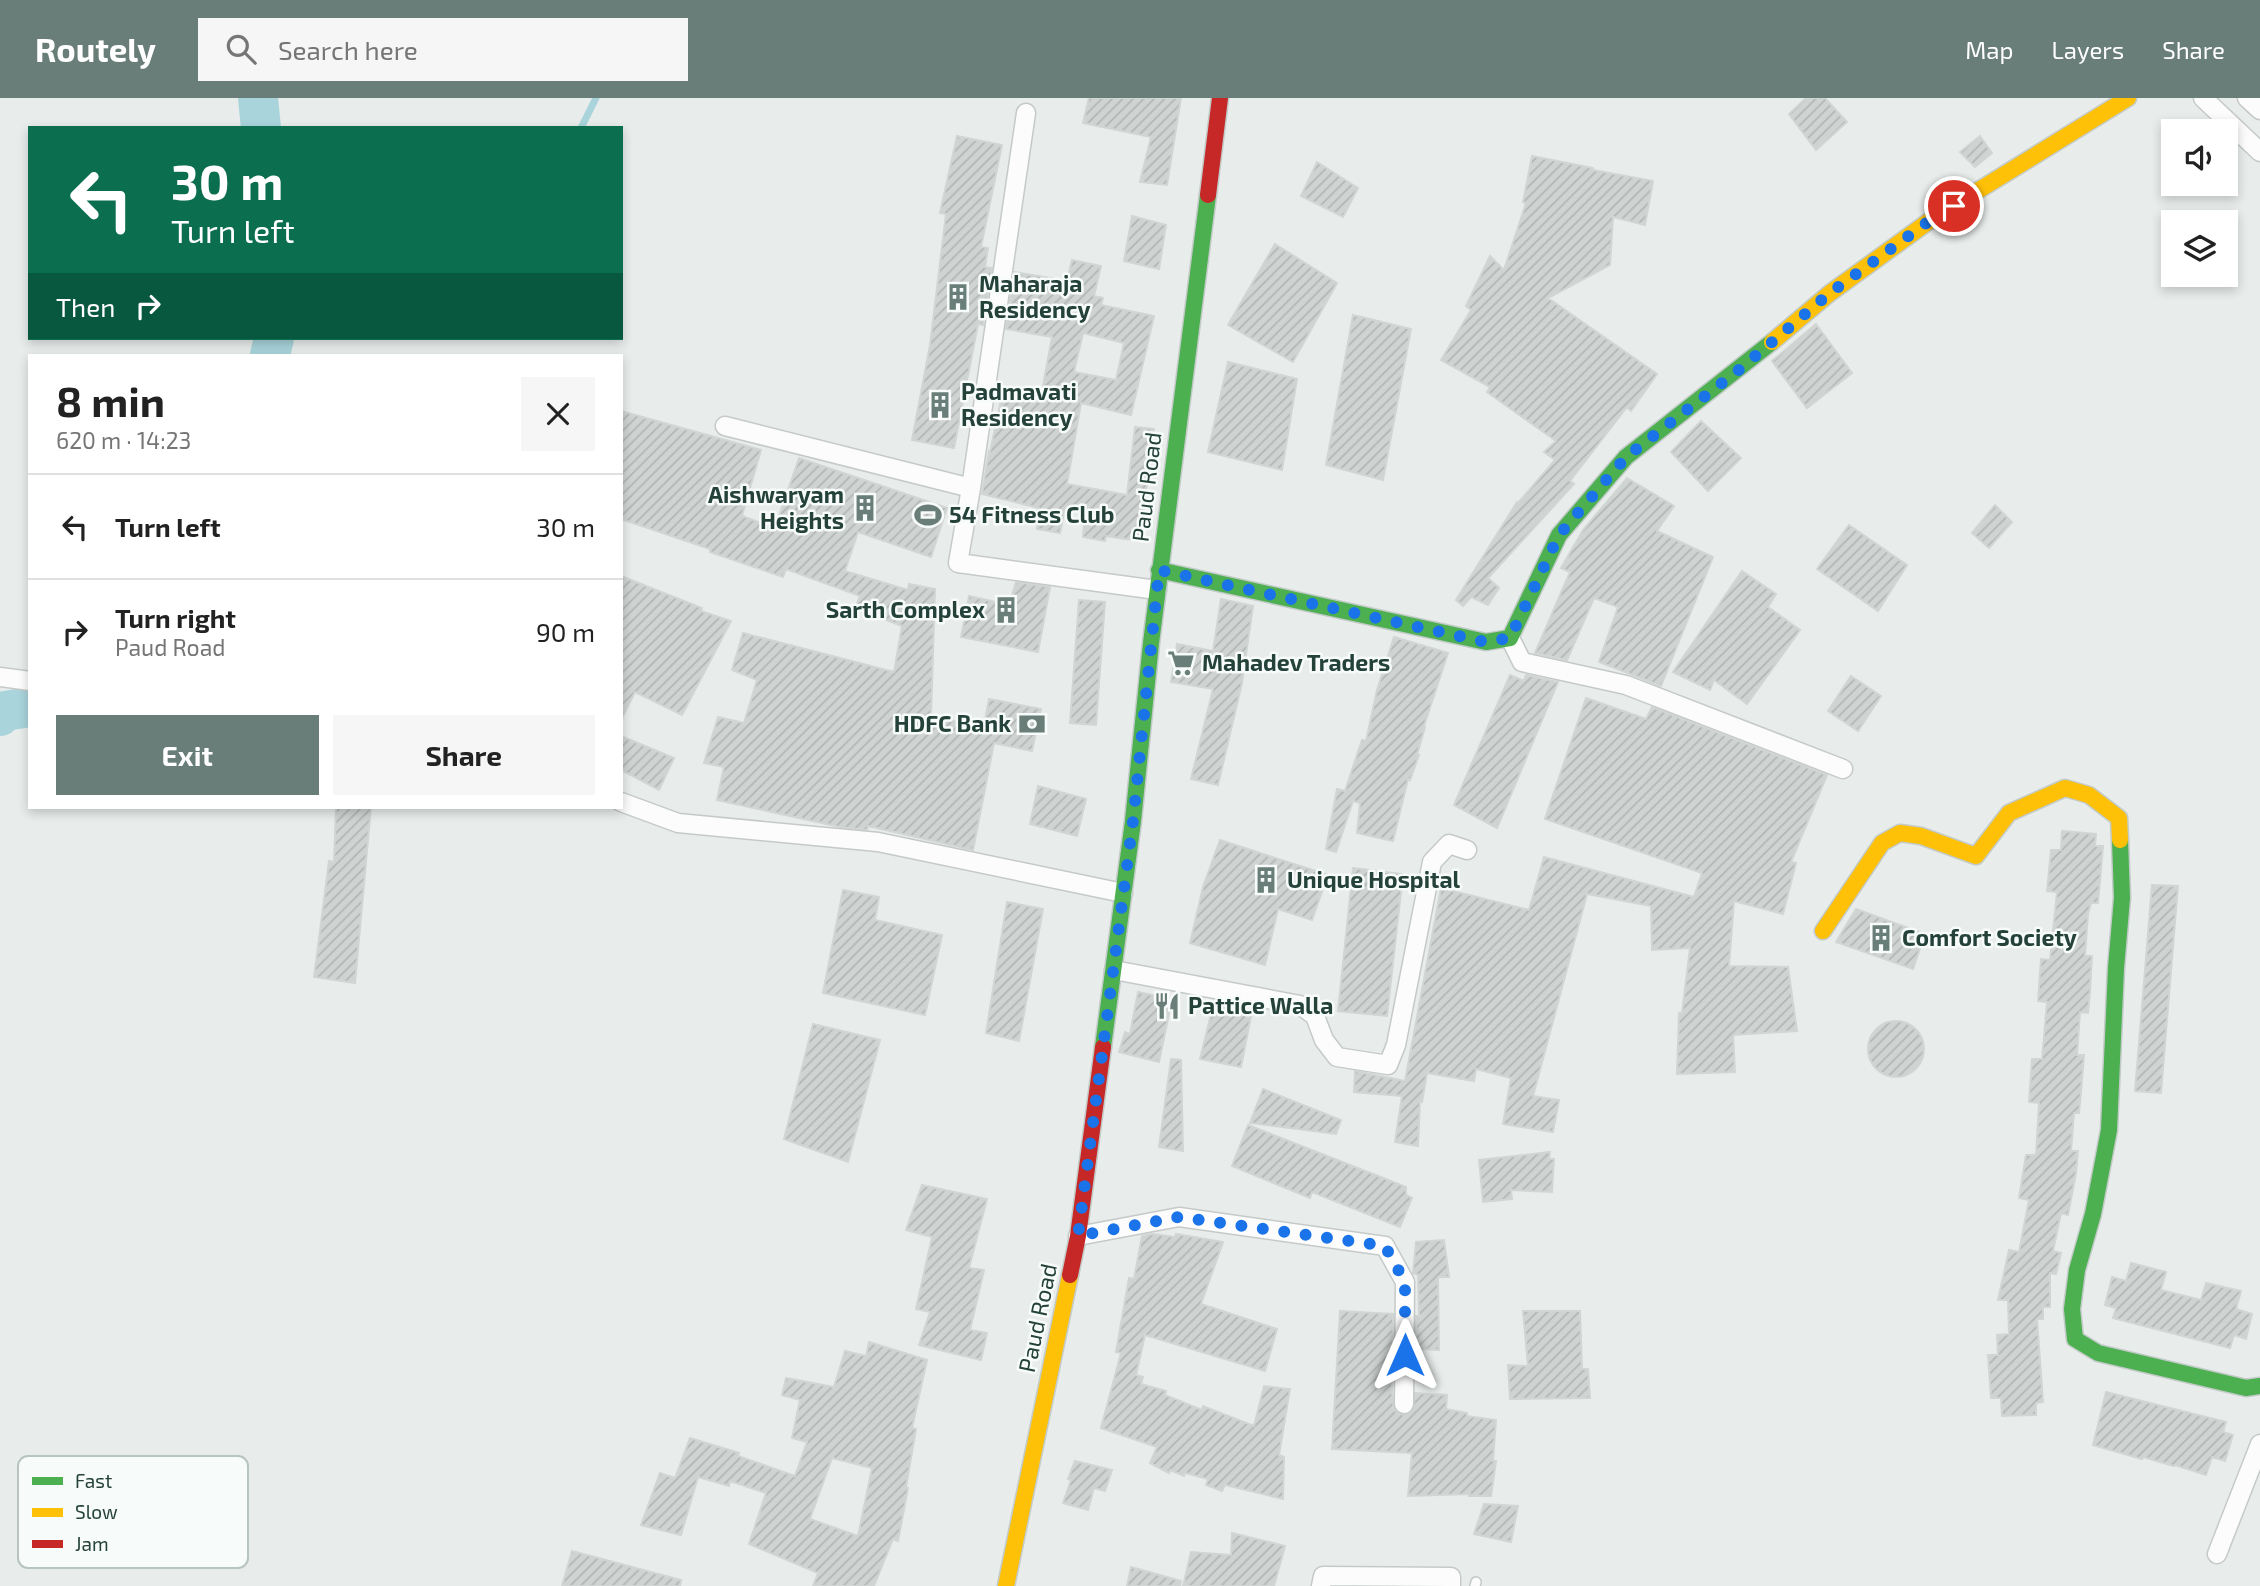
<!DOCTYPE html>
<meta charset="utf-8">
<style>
:root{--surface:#fff;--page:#f6f6f6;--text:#222;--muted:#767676;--line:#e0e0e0;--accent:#697e78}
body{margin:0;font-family:"Exo 2",sans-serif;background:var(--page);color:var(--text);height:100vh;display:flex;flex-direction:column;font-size:26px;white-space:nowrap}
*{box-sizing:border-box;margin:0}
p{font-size:23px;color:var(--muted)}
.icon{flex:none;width:38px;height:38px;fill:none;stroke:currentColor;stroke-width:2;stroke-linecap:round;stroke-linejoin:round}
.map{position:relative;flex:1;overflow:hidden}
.side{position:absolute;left:28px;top:256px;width:595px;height:455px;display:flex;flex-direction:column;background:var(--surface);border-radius:0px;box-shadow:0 4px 10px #0003}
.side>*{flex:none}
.guide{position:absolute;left:28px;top:28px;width:595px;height:214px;border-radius:0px;box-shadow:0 4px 10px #0003;background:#0b6e4f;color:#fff;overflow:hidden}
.tools{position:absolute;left:2161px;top:21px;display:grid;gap:14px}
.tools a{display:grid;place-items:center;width:77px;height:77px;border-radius:0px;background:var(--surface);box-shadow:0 4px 10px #0003;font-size:35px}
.pin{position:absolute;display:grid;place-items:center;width:60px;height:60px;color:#fff;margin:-30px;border:4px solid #fff;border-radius:50%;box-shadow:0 2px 7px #0007}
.me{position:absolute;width:77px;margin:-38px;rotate:0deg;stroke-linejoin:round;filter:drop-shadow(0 0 5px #0008)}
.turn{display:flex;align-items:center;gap:24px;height:147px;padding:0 28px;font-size:32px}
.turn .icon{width:91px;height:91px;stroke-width:2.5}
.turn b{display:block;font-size:49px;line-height:60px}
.then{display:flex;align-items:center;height:66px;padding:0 28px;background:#0003;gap:14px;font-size:26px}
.round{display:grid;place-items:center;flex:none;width:74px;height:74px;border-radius:0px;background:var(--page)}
.headline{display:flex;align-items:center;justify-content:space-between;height:119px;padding:0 28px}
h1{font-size:42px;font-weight:700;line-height:52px}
.button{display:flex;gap:14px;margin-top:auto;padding:14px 28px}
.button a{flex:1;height:80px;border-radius:0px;background:var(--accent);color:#fff;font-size:28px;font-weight:700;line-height:80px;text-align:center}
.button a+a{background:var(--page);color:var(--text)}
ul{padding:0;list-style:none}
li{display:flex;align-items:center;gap:21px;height:105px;padding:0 28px;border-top:2px solid var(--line)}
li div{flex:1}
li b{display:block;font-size:26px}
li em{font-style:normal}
header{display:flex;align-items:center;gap:42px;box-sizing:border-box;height:98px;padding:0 35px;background:var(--accent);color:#fff}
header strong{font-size:33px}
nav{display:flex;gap:38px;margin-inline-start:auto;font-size:24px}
.search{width:490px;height:63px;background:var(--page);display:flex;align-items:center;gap:18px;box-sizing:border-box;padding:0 24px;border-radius:0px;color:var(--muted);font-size:26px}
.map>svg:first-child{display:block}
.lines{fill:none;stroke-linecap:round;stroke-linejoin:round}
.stream{stroke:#a9d4db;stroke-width:7}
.river{stroke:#a9d4db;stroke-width:40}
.building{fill:url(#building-hatch);stroke:#d1d6d4;stroke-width:2;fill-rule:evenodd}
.lane-casing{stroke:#c5cac8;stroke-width:12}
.street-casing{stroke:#c5cac8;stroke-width:21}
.fast-casing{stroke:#c3cbc8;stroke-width:19}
.slow-casing{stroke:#c3cbc8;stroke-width:19}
.jam-casing{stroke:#c3cbc8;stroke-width:19}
.lane{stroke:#fcfcfc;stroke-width:9}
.street{stroke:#fcfcfc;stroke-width:18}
.fast{stroke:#4caf50;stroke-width:16}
.slow{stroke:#ffc107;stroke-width:16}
.jam{stroke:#c62828;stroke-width:16}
.route{stroke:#1a73e8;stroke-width:12;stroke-dasharray:0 21.6}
.labels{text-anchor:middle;stroke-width:5;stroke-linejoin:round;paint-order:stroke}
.poi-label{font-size:23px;font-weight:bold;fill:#24423a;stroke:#f7fbf9;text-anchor:start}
.street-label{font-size:23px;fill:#24423a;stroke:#f7fbf9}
.key{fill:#f7fbf9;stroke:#b8c4c0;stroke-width:2}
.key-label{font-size:19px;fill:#24423a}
</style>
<header>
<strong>Routely</strong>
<div class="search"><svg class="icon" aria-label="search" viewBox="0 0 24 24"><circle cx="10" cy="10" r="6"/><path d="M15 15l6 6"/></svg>Search here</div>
<nav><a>Map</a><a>Layers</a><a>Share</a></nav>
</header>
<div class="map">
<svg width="2260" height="1488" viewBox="0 0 2260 1488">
<defs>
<pattern id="building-hatch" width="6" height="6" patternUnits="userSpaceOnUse" patternTransform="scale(1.75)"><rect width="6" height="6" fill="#cfd4d2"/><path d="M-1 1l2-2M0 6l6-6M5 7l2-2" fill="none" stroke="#b2b7b5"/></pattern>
</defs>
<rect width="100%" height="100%" fill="#e8edeb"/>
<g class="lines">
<path class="stream" d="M 581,30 L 596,0"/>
<path class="river" d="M 258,0 L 261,30
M 270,257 L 274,240
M 0,618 L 5,613 L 30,609"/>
</g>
<path class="building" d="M 1089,0 L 1181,0 L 1167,87 L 1140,84 L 1151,39 L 1083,25 Z
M 1806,0 L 1825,0 L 1847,24 L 1816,52 L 1789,16 Z
M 957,38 L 1002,47 L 981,149 L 988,150 L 985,169 L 992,170 L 983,227 L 978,226 L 954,350 L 912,342 L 930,247 L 946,116 L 940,115 Z
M 1980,38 L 1992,55 L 1975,69 L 1960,54 Z
M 1532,58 L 1593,70 L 1593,72 L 1653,83 L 1645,127 L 1613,119 L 1610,167 L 1548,200 L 1657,276 L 1631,313 L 1627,309 L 1570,383 L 1574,386 L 1488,480 L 1499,490 L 1488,507 L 1471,499 L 1463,508 L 1456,502 L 1517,404 L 1518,405 L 1555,362 L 1544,354 L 1556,343 L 1487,294 L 1490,289 L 1441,262 L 1471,212 L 1466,208 L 1490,158 L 1504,172 L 1526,105 L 1523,104 Z
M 1317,64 L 1358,90 L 1343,119 L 1301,98 Z
M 1132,118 L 1166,127 L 1159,171 L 1124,163 Z
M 1275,146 L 1337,185 L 1293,264 L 1228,227 Z
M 1072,162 L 1101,168 L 1094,198 L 1103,200 L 1101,207 L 1154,218 L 1131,317 L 1081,305 L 1067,386 L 1127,397 L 1135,329 L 1154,331 L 1140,443 L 1106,438 L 1105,443 L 1083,439 L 1085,413 L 1065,410 L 1060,435 L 1037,431 L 1039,410 L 982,396 L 989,353 L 990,354 L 1002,297 L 1040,304 L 1052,239 L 1006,231 L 1014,174 L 1067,183 ZM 1083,235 L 1124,245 L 1116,282 L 1074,274 Z
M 1353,217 L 1411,231 L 1383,382 L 1326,367 Z
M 1816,226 L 1852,275 L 1807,310 L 1772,263 Z
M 1228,264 L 1297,281 L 1282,372 L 1208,354 Z
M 621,313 L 761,352 L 742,418 L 775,430 L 799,360 L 947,410 L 931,459 L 858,434 L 845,473 L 908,492 L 909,486 L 935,491 L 931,619 L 984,628 L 989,601 L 1041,611 L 1032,653 L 994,645 L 973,752 L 868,728 L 867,732 L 840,729 L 717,702 L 724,669 L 704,665 L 718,619 L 744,625 L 757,582 L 732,572 L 743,535 L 894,574 L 902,528 L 855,510 L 860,498 L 786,471 L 783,479 L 710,454 L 710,451 L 621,421 Z
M 1701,323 L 1741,360 L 1708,393 L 1671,354 Z
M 1627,380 L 1674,408 L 1657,433 L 1713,459 L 1661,588 L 1599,564 L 1618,509 L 1594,500 L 1567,562 L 1535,555 L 1570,474 L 1561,470 L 1583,432 Z
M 1995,407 L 2012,424 L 1989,450 L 1972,435 Z
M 1849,427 L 1907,467 L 1878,513 L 1817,471 Z
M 1742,473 L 1776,496 L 1768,509 L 1800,532 L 1747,606 L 1714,582 L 1710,592 L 1673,574 Z
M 621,478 L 702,510 L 701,513 L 731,523 L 682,617 L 635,594 L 621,622 Z
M 1016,484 L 1050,489 L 1038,554 L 961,539 L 969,498 L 1009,507 Z
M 1221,501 L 1253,508 L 1242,585 L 1218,687 L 1191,681 L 1213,591 L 1171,584 L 1177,546 L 1213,553 Z
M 1079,502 L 1105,504 L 1096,627 L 1070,625 Z
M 1394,539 L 1448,555 L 1424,628 L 1425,629 L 1417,657 L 1419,657 L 1410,682 L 1408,681 L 1393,743 L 1357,735 L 1360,705 L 1353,703 L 1336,754 L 1326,751 L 1337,691 L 1345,693 L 1362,642 L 1366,643 L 1377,592 Z
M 1510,577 L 1524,583 L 1526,577 L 1558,584 L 1497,730 L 1454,707 Z
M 1851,578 L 1881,598 L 1858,633 L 1828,613 Z
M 1586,600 L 1646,621 L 1652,609 L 1827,677 L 1791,764 L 1796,765 L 1783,816 L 1734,803 L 1729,868 L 1788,869 L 1797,933 L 1733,937 L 1735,974 L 1677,976 L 1679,915 L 1682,915 L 1690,850 L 1652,852 L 1651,808 L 1587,796 L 1533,998 L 1559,1002 L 1553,1034 L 1503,1026 L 1511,980 L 1476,971 L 1474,983 L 1427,975 L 1422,1004 L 1420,1003 L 1418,1048 L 1395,1044 L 1402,998 L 1354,994 L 1355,973 L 1405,983 L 1441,790 L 1529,812 L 1544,759 L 1694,799 L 1702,775 L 1545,721 Z
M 621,638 L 674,660 L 659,692 L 621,672 Z
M 1038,688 L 1086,701 L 1077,738 L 1030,726 Z
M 336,709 L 371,709 L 355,885 L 314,879 L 329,763 L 334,764 Z
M 2062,733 L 2096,736 L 2095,748 L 2103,748 L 2098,805 L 2091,805 L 2088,816 L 2085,858 L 2092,858 L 2090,894 L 2088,915 L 2080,914 L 2077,957 L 2084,957 L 2081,994 L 2079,1015 L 2074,1015 L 2071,1053 L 2078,1053 L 2076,1075 L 2068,1117 L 2061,1115 L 2053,1153 L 2061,1155 L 2056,1176 L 2050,1175 L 2050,1209 L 2043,1209 L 2043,1221 L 2037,1221 L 2043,1304 L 2036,1305 L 2036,1317 L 2002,1318 L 2001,1300 L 1991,1300 L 1988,1257 L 1998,1257 L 1997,1237 L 2009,1236 L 2008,1202 L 1998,1202 L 2009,1152 L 2019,1154 L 2029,1102 L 2019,1100 L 2026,1057 L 2036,1057 L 2039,1005 L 2029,1004 L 2032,961 L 2042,961 L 2047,904 L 2038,903 L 2041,861 L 2050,862 L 2057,794 L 2047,793 L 2051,752 L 2061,752 Z
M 1220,742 L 1328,777 L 1312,822 L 1278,811 L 1265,867 L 1190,845 L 1203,789 Z
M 1353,770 L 1403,776 L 1387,918 L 1338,913 Z
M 2152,787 L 2178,788 L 2161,995 L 2135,993 Z
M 843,792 L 879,799 L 875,822 L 942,837 L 925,917 L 823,895 Z
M 1007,804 L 1043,811 L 1019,943 L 986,935 Z
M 1856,811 L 1925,836 L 1913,871 L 1836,844 Z
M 1138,894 L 1172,901 L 1159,964 L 1119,954 L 1125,934 L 1130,936 Z
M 1214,904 L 1252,913 L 1241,969 L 1200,961 Z
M1868 951a28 28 0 1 1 56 0a28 28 0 1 1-56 0Z
M 813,926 L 880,942 L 848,1064 L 784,1041 Z
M 1171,961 L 1181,962 L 1183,1053 L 1159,1049 Z
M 1263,991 L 1341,1022 L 1336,1036 L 1250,1025 Z
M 1248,1027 L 1406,1089 L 1406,1097 L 1412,1100 L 1400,1129 L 1312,1094 L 1310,1100 L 1232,1068 Z
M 1550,1054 L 1549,1061 L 1554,1061 L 1552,1094 L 1511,1092 L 1512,1101 L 1483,1104 L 1479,1062 Z
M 922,1087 L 987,1101 L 969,1170 L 984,1172 L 970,1232 L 987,1235 L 981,1262 L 919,1247 L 930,1214 L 916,1211 L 932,1139 L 906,1132 Z
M 1152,1136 L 1175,1139 L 1176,1136 L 1223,1144 L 1201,1206 L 1277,1231 L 1265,1273 L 1145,1237 L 1136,1277 L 1143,1279 L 1141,1286 L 1166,1293 L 1165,1297 L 1202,1312 L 1203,1308 L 1254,1328 L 1264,1288 L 1290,1291 L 1279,1357 L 1284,1359 L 1283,1401 L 1225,1387 L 1222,1393 L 1206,1387 L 1208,1381 L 1185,1375 L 1184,1378 L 1170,1372 L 1169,1375 L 1150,1365 L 1157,1349 L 1101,1330 L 1121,1255 L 1116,1254 L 1129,1180 L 1134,1181 L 1142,1138 Z
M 1444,1142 L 1449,1179 L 1438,1179 L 1439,1252 L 1416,1251 L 1416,1218 L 1419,1218 L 1418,1177 L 1413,1175 L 1416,1144 Z
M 2131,1165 L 2166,1174 L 2161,1192 L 2201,1202 L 2206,1185 L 2241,1193 L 2236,1211 L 2252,1216 L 2246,1241 L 2234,1237 L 2230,1250 L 2113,1220 L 2116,1210 L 2105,1207 L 2112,1179 L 2126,1183 Z
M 1340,1213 L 1393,1216 L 1392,1293 L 1394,1311 L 1398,1315 L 1405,1317 L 1413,1312 L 1415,1295 L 1447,1297 L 1446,1311 L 1467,1315 L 1467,1318 L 1496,1322 L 1493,1363 L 1496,1363 L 1491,1398 L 1469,1398 L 1470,1396 L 1408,1398 L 1412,1355 L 1332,1351 Z
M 1523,1213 L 1580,1213 L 1582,1271 L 1588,1271 L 1590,1300 L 1510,1301 L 1508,1267 L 1528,1268 Z
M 869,1244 L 927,1262 L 912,1330 L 916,1331 L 906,1389 L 908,1390 L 898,1443 L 893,1441 L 874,1488 L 813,1488 L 818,1475 L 749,1446 L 766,1395 L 730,1383 L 729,1388 L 698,1379 L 681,1437 L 641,1427 L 660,1375 L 675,1380 L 690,1340 L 739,1355 L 738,1358 L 795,1378 L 807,1344 L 792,1340 L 800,1302 L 782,1297 L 786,1280 L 834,1289 L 845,1253 L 866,1258 ZM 832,1360 L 872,1370 L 858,1438 L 810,1421 Z
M 2106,1294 L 2226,1324 L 2223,1334 L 2233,1337 L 2225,1363 L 2212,1359 L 2206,1377 L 2175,1367 L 2174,1368 L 2143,1359 L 2142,1361 L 2093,1347 Z
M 1075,1363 L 1112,1372 L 1105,1393 L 1094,1390 L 1088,1412 L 1063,1405 L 1071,1382 L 1068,1381 Z
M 1484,1406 L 1518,1408 L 1511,1444 L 1474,1436 Z
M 1232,1435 L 1285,1448 L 1274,1488 L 1183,1488 L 1191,1454 L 1231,1457 Z
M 572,1453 L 681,1482 L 680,1488 L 562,1488 Z
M 1131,1469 L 1181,1483 L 1180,1488 L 1127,1488 Z"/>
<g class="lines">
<defs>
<path id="lane" d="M 1475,1488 L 1476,1484"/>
<path id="street" d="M 2203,0 L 2260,54
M 2247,0 L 2260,12
M 725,328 L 971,390 L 958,465 L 1157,492
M 971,390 L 1026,15
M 1510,540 L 1522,564 L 1626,587 L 1843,671
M 0,579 L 30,583
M 621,704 L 678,725 L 878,744 L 1123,795
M 1114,872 L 1300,907 L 1315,918 L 1324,942 L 1337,959 L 1388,967 L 1396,947 L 1432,764 L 1449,746 L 1467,752
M 1078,1138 L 1179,1119 L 1385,1148 L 1405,1184 L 1404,1306
M 2217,1456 L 2260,1346
M 1321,1488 L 1323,1478 L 1451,1479 L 1451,1488"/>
<path id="fast" d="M 1159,472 L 1486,544 L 1510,540 L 1559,437 L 1626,359 L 1772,244
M 2120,742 L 2122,800 L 2116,870 L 2109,1032 L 2093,1116 L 2077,1172 L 2072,1211 L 2075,1241 L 2098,1255 L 2246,1290 L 2260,1288
M 1103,949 L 1133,723 L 1151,545 L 1208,97"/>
<path id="slow" d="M 1772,244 L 1830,195 L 1932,121 L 2128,0
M 1823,833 L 1882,745 L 1900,735 L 1921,738 L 1976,758 L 2009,715 L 2065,690 L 2089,697 L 2119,720 L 2120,742
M 1006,1488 L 1070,1177"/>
<path id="jam" d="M 1208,97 L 1220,0
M 1070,1177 L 1078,1138 L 1103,949"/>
</defs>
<use href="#lane" class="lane-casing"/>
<use href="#street" class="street-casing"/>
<use href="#fast" class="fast-casing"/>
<use href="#slow" class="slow-casing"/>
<use href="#jam" class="jam-casing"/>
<use href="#lane" class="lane"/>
<use href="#street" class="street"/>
<use href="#fast" class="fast"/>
<use href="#slow" class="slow"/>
<use href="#jam" class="jam"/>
</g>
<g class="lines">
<path class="route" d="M 1405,1257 L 1405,1184 L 1385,1148 L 1179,1119 L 1078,1138 L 1133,723 L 1159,472 L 1486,544 L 1510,540 L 1559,437 L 1626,359 L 1740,271 L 1830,195 L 1932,121 L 1954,108"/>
</g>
<defs>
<symbol id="building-bare" viewBox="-9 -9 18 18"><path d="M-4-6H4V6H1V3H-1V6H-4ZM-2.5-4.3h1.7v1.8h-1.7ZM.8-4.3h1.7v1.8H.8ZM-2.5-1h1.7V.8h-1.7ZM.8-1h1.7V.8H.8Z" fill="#697e78" stroke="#f7fbf9" stroke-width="2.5" paint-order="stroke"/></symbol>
<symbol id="stadium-bare" viewBox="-9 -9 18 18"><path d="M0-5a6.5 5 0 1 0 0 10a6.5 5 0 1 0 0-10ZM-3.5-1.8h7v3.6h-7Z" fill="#697e78" stroke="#f7fbf9" stroke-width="2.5" paint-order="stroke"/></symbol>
<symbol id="supermarket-bare" viewBox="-9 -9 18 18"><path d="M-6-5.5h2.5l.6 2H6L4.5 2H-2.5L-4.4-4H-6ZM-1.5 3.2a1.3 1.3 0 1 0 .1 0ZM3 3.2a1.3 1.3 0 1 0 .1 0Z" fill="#697e78" stroke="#f7fbf9" stroke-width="2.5" paint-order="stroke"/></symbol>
<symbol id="bank-bare" viewBox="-9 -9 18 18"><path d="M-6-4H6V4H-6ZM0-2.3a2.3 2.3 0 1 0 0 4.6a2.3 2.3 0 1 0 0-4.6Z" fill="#697e78" stroke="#f7fbf9" stroke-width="2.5" paint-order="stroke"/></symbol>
<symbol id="restaurant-bare" viewBox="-9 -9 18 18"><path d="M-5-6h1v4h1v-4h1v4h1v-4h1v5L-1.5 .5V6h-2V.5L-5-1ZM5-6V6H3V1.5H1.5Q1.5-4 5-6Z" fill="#697e78" stroke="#f7fbf9" stroke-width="2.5" paint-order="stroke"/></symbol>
</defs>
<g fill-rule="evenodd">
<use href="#building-bare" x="939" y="180" width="38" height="38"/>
<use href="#building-bare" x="921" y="288" width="38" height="38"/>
<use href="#building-bare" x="846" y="391" width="38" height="38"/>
<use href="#stadium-bare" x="909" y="398" width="38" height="38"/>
<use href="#building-bare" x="987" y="493" width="38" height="38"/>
<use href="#supermarket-bare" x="1162" y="546" width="38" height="38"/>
<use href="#bank-bare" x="1013" y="607" width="38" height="38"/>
<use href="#building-bare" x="1247" y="763" width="38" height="38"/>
<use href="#building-bare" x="1862" y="821" width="38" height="38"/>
<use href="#restaurant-bare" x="1148" y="889" width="38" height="38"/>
</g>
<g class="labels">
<g class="poi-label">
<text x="979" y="194">Maharaja<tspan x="979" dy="26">Residency</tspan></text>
<text x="961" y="302">Padmavati<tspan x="961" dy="26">Residency</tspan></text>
<text x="844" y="405" text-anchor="end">Aishwaryam<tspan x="844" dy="26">Heights</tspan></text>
<text x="949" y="425">54 Fitness Club</text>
<text x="985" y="520" text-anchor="end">Sarth Complex</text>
<text x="1202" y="573">Mahadev Traders</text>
<text x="1011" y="634" text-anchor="end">HDFC Bank</text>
<text x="1287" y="790">Unique Hospital</text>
<text x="1902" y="848">Comfort Society</text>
<text x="1188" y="916">Pattice Walla</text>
</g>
<g class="street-label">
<text transform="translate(1147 389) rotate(-83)" y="8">Paud Road</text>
<text transform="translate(1038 1220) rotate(-78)" y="8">Paud Road</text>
</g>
</g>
<rect x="18" y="1358" width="230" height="112" rx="10" class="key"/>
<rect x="32" y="1379" width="31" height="8" fill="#4caf50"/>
<rect x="32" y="1410" width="31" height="9" fill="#ffc107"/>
<rect x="32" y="1442" width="31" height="8" fill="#c62828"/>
<g class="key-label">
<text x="75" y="1390">Fast</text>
<text x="75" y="1421">Slow</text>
<text x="75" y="1453">Jam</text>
</g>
</svg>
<div class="tools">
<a><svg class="icon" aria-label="sound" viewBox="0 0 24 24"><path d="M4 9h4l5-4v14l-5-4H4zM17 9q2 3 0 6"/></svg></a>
<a><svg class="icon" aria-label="layers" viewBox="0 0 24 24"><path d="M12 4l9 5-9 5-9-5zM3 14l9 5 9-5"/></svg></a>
</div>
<div class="pin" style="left:1954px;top:108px;background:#d93025"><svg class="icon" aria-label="arrive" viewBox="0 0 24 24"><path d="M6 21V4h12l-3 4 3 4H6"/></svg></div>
<svg class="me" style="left:1405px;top:1257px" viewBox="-20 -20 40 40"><path d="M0-17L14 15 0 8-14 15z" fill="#1a73e8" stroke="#fff" stroke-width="4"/></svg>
<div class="guide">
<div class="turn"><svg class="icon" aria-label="left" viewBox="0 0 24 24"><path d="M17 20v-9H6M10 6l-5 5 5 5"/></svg><div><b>30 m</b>Turn left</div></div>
<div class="then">Then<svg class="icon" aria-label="right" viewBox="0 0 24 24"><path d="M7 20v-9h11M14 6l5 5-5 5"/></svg></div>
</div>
<section class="side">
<div class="headline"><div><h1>8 min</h1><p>620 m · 14:23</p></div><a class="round"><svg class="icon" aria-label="close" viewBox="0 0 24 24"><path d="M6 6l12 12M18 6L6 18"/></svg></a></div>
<ul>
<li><svg class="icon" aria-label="left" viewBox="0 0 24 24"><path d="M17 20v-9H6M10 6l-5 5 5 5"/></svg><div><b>Turn left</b></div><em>30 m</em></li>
<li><svg class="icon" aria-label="right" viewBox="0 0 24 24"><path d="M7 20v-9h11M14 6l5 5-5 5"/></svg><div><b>Turn right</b><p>Paud Road</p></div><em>90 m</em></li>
</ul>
<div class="button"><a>Exit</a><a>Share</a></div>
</section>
</div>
